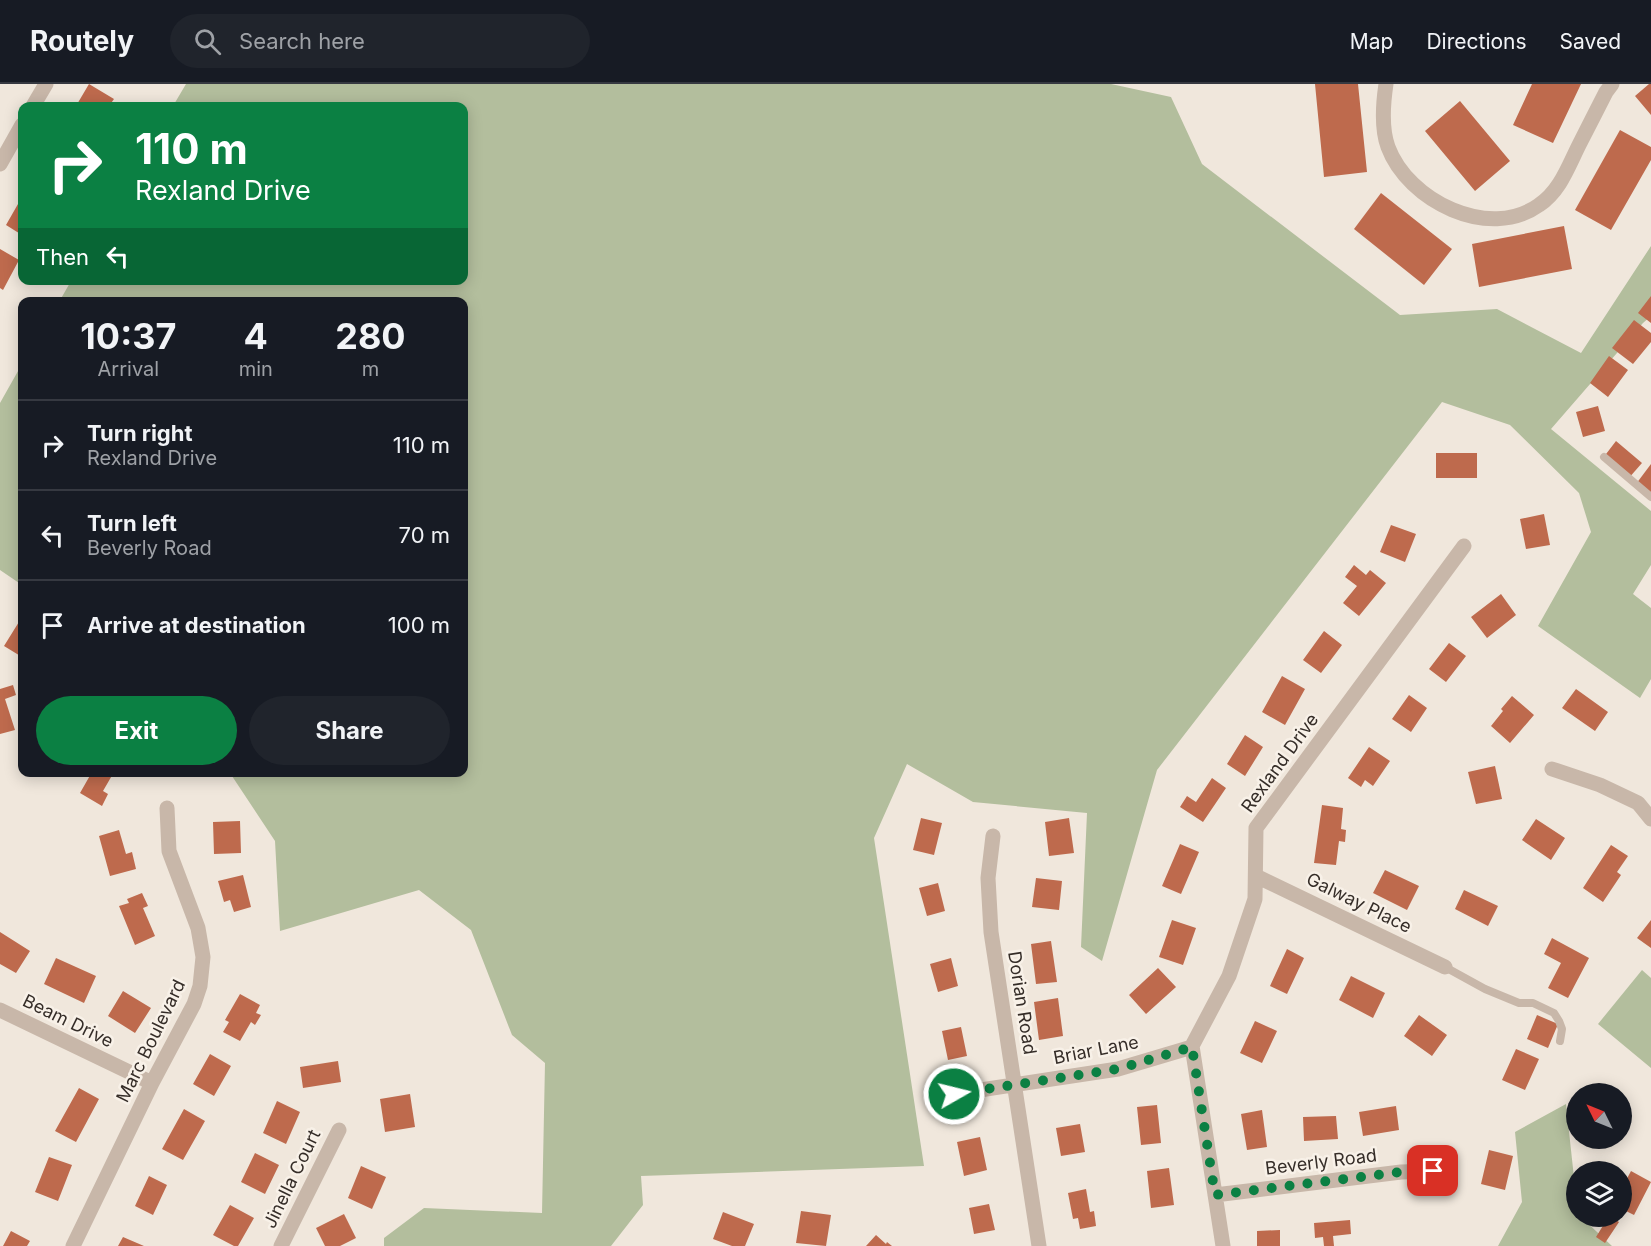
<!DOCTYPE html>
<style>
:root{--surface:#171b24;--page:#20242c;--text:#f1f3f6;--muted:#9ea1a6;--line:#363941;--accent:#0b8043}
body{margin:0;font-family:Inter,sans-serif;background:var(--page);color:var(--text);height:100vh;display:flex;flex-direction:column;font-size:22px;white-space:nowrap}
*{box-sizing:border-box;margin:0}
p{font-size:20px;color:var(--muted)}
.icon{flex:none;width:33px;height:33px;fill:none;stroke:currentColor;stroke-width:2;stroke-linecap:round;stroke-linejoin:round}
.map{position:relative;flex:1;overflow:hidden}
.panel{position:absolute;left:18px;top:213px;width:450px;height:480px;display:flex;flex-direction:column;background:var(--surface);border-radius:12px;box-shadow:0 3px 15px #0003}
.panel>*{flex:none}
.hud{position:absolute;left:18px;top:18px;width:450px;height:183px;border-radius:12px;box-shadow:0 3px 15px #0003;background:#0b8043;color:#fff;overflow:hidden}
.needle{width:39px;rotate:313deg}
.buttons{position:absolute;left:1566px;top:999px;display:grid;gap:12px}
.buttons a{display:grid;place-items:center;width:66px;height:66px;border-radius:50%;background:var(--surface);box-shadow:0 3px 15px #0003;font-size:30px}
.pin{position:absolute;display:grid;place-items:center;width:51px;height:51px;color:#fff;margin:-26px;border-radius:12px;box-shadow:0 3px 9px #0006}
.me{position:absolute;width:66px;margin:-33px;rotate:82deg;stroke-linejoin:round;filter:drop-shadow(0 0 4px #0008)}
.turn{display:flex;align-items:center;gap:21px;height:126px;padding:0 18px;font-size:27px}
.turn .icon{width:78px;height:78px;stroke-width:2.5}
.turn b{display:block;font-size:42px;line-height:51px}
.then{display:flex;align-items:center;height:57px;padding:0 18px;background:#0003;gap:12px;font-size:22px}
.eta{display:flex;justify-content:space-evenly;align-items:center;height:102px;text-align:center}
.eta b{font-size:36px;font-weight:700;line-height:42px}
.action{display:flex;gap:12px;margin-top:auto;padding:12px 18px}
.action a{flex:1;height:69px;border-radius:36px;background:var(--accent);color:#fff;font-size:24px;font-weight:700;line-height:69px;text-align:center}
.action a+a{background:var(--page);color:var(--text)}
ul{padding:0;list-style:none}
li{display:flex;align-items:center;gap:18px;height:90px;padding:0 18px;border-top:2px solid var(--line)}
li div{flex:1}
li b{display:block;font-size:22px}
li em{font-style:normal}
header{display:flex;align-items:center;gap:36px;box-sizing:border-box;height:84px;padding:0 30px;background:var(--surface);border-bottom:2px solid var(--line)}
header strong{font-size:28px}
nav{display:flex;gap:33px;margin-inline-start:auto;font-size:21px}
.search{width:420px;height:54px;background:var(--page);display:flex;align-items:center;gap:15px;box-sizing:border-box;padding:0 21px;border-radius:33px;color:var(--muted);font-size:22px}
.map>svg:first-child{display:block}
.green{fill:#b3be9d}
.building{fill:#be6a4d}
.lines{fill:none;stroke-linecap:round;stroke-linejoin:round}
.lane{stroke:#c8b7a9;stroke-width:8}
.street{stroke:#c8b7a9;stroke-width:15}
.route{stroke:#0b8043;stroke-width:10;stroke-dasharray:0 18}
.labels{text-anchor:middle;stroke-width:5;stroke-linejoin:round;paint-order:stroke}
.street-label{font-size:18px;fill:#352d28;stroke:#f8f1e8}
</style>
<header>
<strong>Routely</strong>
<div class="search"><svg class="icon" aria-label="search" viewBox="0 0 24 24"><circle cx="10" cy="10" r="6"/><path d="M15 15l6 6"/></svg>Search here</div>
<nav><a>Map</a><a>Directions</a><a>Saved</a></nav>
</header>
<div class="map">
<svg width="1651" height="1162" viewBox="0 0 1651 1162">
<rect width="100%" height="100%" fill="#f0e7dc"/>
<path class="green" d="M 186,0 L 1111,0 L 1171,13 L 1202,80 L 1400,231 L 1497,225 L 1581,269 L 1651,162 L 1651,232 L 1643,239 L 1551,345 L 1651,427 L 1651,481 L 1633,510 L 1651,524 L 1651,595 L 1640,614 L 1538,542 L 1591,448 L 1579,409 L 1510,341 L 1442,318 L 1157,686 L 1102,877 L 1081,863 L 1087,729 L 973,718 L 907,680 L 874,754 L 924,1082 L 641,1092 L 643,1121 L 611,1162 L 384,1162 L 384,1154 L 424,1124 L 542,1129 L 545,979 L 512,951 L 471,846 L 419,806 L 280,847 L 275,757 L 230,689 L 464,688 L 464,218 L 59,218 L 71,197 L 464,196 L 464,22 L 173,22 Z
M 22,280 L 22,501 L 0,486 L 0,319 Z
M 1642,886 L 1651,894 L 1651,984 L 1598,940 Z
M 1566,1020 L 1576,1112 L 1576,1132 L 1581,1133 L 1612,1162 L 1498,1162 L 1522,1118 L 1515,1048 Z"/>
<path class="building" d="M 89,0 L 114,15 L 109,22 L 76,22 Z
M 1315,0 L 1358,0 L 1367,88 L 1324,93 Z
M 1532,0 L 1581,0 L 1553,59 L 1513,41 Z
M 1649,0 L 1651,0 L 1651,31 L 1635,12 Z
M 1460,17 L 1510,77 L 1475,107 L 1425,47 Z
M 1620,46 L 1651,63 L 1651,76 L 1611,146 L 1575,126 Z
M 1381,109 L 1452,165 L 1424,201 L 1354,145 Z
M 22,113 L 22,151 L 6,141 Z
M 1564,142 L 1572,185 L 1479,203 L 1472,160 Z
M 0,165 L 19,176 L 3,206 L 0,204 Z
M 1651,212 L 1651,239 L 1638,229 Z
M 1634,236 L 1651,249 L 1651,258 L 1633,280 L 1612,264 Z
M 1609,272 L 1628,286 L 1608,313 L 1590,299 Z
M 1598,322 L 1605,347 L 1583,353 L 1576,328 Z
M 1616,357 L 1642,379 L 1628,395 L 1603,374 Z
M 1436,369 L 1477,369 L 1477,394 L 1436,394 Z
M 1651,380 L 1651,411 L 1636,400 Z
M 1544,430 L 1550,461 L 1526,465 L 1520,435 Z
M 1391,441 L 1416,450 L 1405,478 L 1380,468 Z
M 1354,481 L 1366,491 L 1370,486 L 1386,499 L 1359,532 L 1343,519 L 1357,502 L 1345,493 Z
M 1501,510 L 1516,531 L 1487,554 L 1471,533 Z
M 22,533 L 22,573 L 4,562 Z
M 1324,547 L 1342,561 L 1321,589 L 1303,576 Z
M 1449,559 L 1466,572 L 1446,598 L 1429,585 Z
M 1282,592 L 1305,605 L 1285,641 L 1262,628 Z
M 13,601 L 16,611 L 5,615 L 15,646 L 0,650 L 0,605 Z
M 1576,605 L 1608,628 L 1595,647 L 1562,624 Z
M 1409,611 L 1427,624 L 1411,648 L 1392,635 Z
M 1512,612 L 1534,631 L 1510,659 L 1491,642 L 1503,627 L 1501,625 Z
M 1245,651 L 1263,663 L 1245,692 L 1227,680 Z
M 1369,663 L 1390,677 L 1373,702 L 1365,696 L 1361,703 L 1348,694 Z
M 1495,682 L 1502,715 L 1476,720 L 1468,688 Z
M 92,688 L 114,688 L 103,707 L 108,710 L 102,722 L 80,709 Z
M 1212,694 L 1226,704 L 1203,738 L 1180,723 L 1187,712 L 1196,718 Z
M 1322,721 L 1343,724 L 1341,745 L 1346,746 L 1345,758 L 1339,757 L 1336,781 L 1314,779 Z
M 921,734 L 942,739 L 934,771 L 913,766 Z
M 1069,734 L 1074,769 L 1049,772 L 1045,738 Z
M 1536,735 L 1565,754 L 1551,776 L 1522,756 Z
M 240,737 L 241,769 L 214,770 L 213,738 Z
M 119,746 L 126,770 L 132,768 L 136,785 L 110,792 L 99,752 Z
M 1180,760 L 1199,768 L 1181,810 L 1162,802 Z
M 1611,761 L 1628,772 L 1617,788 L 1621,791 L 1603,818 L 1583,804 Z
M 1385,786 L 1419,802 L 1407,826 L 1373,809 Z
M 243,791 L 251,823 L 234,828 L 230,816 L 224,818 L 218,797 Z
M 1036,794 L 1062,797 L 1059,826 L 1032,823 Z
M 938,799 L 945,827 L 927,832 L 919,804 Z
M 1464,806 L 1498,822 L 1488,842 L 1455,825 Z
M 142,809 L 148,822 L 143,824 L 155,852 L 135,861 L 119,822 L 129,819 L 127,815 Z
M 1172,836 L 1196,844 L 1183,881 L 1159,873 Z
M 1651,836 L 1651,864 L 1637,854 Z
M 0,848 L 30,867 L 16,889 L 0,880 Z
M 1552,854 L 1589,874 L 1568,914 L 1548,904 L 1561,879 L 1544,870 Z
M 1051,857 L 1057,898 L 1036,900 L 1031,860 Z
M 1287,865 L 1304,874 L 1287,910 L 1270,902 Z
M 56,874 L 96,892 L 84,919 L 44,900 Z
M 951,874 L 958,902 L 938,908 L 930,880 Z
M 1158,884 L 1176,903 L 1146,930 L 1129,911 Z
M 1351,892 L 1385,909 L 1373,934 L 1339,916 Z
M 123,907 L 151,924 L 135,949 L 108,932 Z
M 240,910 L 260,921 L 256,929 L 261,931 L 255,941 L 251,938 L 240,957 L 223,948 L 229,938 L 225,936 Z
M 1058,914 L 1063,952 L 1039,956 L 1034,918 Z
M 1419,931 L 1447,951 L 1432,972 L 1404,952 Z
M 1537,931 L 1558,940 L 1548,964 L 1527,955 Z
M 1255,937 L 1277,947 L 1262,979 L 1240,969 Z
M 961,943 L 967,972 L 948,976 L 942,947 Z
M 1516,965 L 1539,975 L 1525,1006 L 1502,996 Z
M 210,970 L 231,982 L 214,1012 L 193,1000 Z
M 338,977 L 341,998 L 303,1004 L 300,983 Z
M 79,1004 L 99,1015 L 76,1058 L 55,1047 Z
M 410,1010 L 415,1043 L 385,1048 L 380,1015 Z
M 277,1017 L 300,1028 L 286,1060 L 263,1049 Z
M 1157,1021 L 1161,1059 L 1141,1061 L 1137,1023 Z
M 1396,1022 L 1399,1046 L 1363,1052 L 1359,1028 Z
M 184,1025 L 205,1037 L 183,1076 L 162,1065 Z
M 1262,1026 L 1267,1063 L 1247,1066 L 1241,1030 Z
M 1336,1032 L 1338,1055 L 1304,1057 L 1303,1033 Z
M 1080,1040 L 1085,1068 L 1061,1072 L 1056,1044 Z
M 980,1053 L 987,1086 L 964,1092 L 957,1058 Z
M 1489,1066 L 1513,1072 L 1505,1106 L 1481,1100 Z
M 255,1069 L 279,1081 L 265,1110 L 241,1098 Z
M 49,1073 L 72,1081 L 58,1117 L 35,1108 Z
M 361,1082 L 386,1093 L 372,1125 L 348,1114 Z
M 1169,1084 L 1174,1121 L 1151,1124 L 1147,1087 Z
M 1631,1087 L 1651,1098 L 1634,1131 L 1622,1125 L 1622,1104 Z
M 149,1092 L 167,1101 L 153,1131 L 135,1122 Z
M 1086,1105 L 1090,1128 L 1094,1127 L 1096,1142 L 1080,1145 L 1078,1134 L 1073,1135 L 1068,1109 Z
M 989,1120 L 995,1146 L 974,1150 L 969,1124 Z
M 230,1121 L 254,1134 L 238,1162 L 234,1162 L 213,1151 Z
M 801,1127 L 831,1131 L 826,1162 L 796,1159 Z
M 723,1128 L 754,1140 L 745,1162 L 732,1162 L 713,1155 Z
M 344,1130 L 356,1154 L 340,1162 L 325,1162 L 316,1144 Z
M 1609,1132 L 1619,1138 L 1605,1159 L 1596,1153 Z
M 1350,1136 L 1351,1150 L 1333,1152 L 1334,1162 L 1324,1162 L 1323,1153 L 1315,1154 L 1314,1139 Z
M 1280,1146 L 1280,1162 L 1257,1162 L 1257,1147 Z
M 11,1147 L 30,1157 L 27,1162 L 3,1162 Z
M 876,1151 L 886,1160 L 887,1158 L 892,1162 L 866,1162 Z
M 123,1153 L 144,1162 L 118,1162 Z"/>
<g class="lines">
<path class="lane" d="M 1604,373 L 1651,413
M 1445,883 L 1485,905 L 1519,919 L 1533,919 L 1554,929 L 1559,937 L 1562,945 L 1560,957"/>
<path class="street" d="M 1386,0 C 1383,20 1381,44 1388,63 C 1408,117 1489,157 1539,121 C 1560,107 1568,83 1579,61 C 1588,43 1597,26 1606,8 L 1612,0
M 33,22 L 46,0
M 0,80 L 22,41
M 1552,685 L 1600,701 L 1638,719 L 1651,735
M 993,752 L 988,794 L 991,848 L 1039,1162
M 1256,792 L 1445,883
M 0,926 L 152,999
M 934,1013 L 1118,985 L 1192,963
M 1215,1111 L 1401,1088 L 1433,1087
M 73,1162 L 152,999 L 194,920 L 200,902 L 203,873 L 198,844 L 169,767 L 167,724
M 281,1162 L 339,1046
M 1223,1162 L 1192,962 L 1229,892 L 1255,815 L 1256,744 L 1464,462"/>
</g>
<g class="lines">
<path class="route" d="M 954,1010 L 1118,985 L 1192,963 L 1215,1111 L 1401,1088 L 1433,1087"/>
</g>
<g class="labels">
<g class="street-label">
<text transform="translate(1280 679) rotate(-54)" y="6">Rexland Drive</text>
<text transform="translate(1359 819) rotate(26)" y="6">Galway Place</text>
<text transform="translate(1022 919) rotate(81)" y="6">Dorian Road</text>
<text transform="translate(68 937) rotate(26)" y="6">Beam Drive</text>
<text transform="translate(151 957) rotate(-64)" y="6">Marc Boulevard</text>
<text transform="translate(1096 966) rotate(-11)" y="6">Briar Lane</text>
<text transform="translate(1321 1078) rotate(-7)" y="6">Beverly Road</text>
<text transform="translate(292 1095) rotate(-64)" y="6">Jinella Court</text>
</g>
</g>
</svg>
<div class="buttons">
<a><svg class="needle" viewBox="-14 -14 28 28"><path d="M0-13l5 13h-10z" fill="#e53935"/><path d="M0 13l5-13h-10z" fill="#9ea1a6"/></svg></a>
<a><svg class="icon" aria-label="layers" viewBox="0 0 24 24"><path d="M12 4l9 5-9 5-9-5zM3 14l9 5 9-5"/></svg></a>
</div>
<div class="pin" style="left:1433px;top:1087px;background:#d93025"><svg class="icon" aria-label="arrive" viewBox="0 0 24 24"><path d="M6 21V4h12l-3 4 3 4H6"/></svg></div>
<svg class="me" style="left:954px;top:1010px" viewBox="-20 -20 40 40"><circle r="17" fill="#0b8043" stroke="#fff" stroke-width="3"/><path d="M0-11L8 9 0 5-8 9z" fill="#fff"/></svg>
<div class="hud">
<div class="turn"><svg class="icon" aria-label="right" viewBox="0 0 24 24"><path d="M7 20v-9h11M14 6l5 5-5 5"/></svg><div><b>110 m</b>Rexland Drive</div></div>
<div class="then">Then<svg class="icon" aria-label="left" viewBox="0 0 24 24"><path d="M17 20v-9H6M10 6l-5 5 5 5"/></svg></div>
</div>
<section class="panel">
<div class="eta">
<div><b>10:37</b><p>Arrival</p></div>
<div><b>4</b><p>min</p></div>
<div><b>280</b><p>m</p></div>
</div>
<ul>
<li><svg class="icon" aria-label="right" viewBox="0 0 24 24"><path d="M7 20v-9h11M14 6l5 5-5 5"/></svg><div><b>Turn right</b><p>Rexland Drive</p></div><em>110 m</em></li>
<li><svg class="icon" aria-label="left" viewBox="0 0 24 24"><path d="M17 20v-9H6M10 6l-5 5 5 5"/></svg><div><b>Turn left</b><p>Beverly Road</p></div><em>70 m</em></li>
<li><svg class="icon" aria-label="arrive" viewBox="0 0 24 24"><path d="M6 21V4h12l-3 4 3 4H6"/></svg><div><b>Arrive at destination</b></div><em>100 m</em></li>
</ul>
<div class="action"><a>Exit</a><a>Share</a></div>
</section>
</div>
